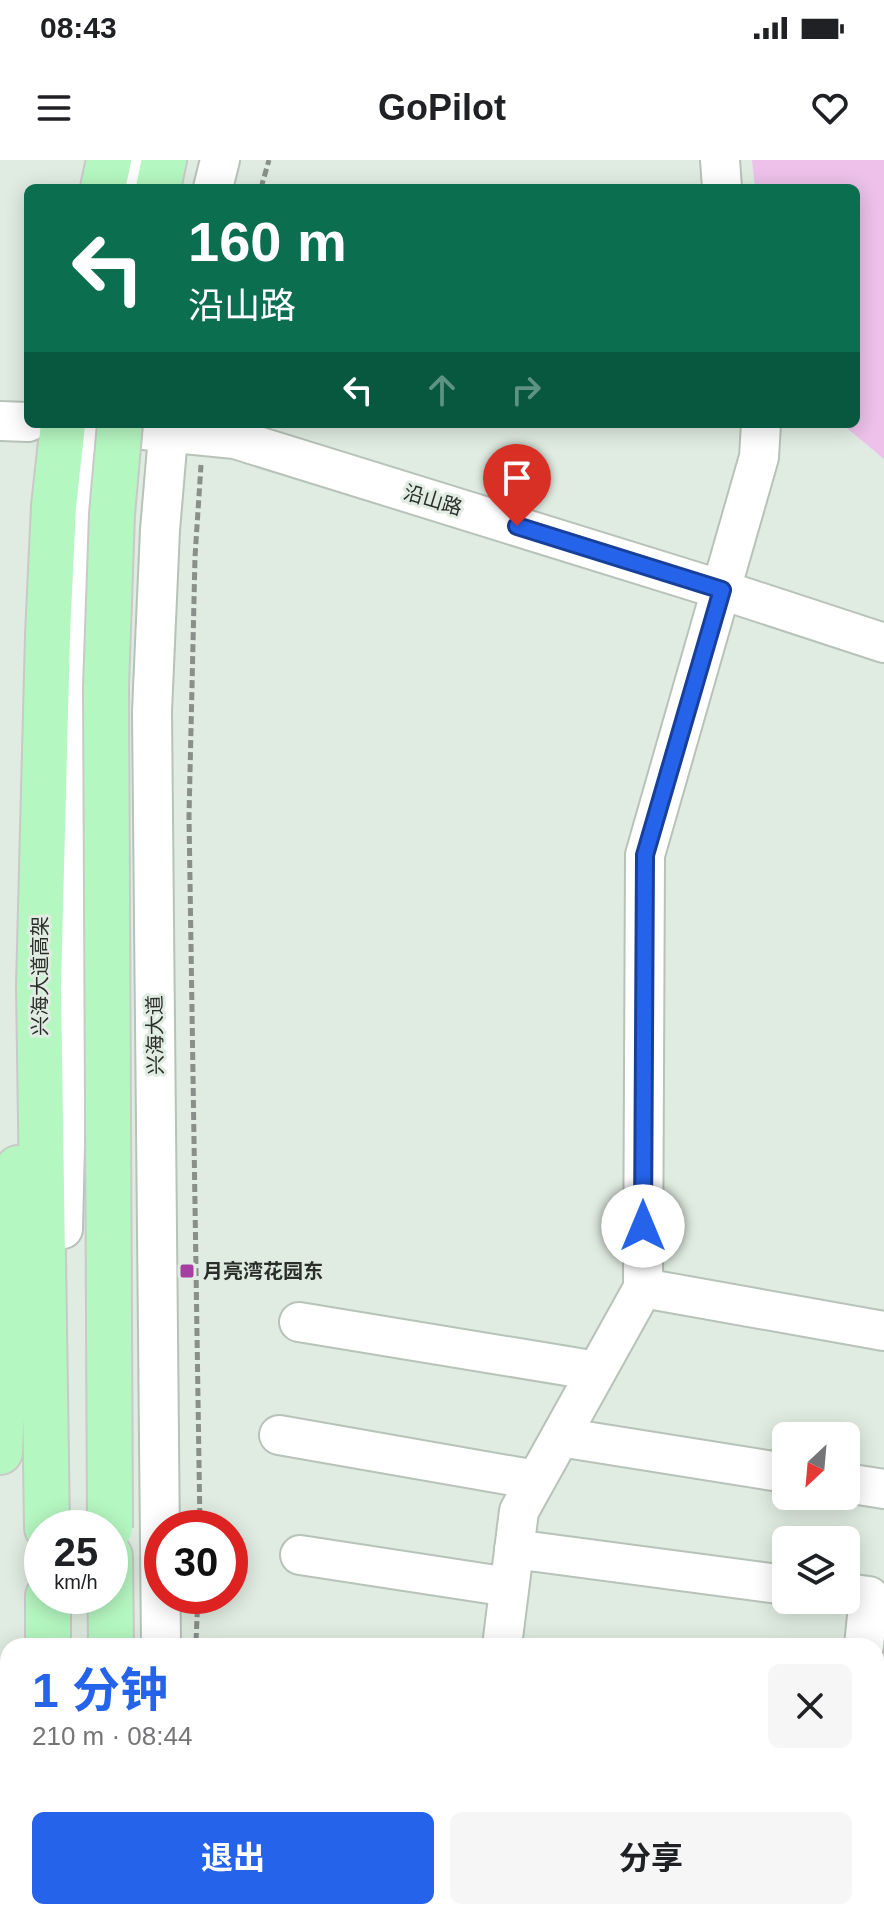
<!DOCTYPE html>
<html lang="zh">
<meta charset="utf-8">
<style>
:root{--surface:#fff;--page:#f6f6f6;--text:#202124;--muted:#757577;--accent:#2563eb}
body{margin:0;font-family:Arial,"Noto Sans SC",sans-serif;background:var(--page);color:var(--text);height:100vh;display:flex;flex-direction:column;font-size:30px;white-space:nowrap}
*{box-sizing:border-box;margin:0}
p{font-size:26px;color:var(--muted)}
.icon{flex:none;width:44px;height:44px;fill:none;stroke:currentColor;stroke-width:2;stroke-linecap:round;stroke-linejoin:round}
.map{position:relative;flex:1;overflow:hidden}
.drawer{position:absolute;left:0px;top:1478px;width:884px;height:282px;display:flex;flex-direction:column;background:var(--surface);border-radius:24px 24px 0 0;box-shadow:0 4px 20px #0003}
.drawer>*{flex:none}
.banner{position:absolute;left:24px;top:24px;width:836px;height:244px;border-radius:12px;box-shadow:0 4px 20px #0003;background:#0b6e4f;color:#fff;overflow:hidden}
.needle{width:52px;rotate:206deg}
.fabs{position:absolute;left:772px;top:1262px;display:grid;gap:16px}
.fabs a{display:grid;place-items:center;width:88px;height:88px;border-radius:12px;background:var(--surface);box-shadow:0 4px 20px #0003;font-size:40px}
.speed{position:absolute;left:24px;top:1350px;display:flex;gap:16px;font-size:40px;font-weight:700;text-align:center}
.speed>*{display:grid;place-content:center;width:104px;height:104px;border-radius:50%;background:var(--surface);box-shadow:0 4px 20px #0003;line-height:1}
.speed small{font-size:20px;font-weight:400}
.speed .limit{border:12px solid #d22;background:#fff;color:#111}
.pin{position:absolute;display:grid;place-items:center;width:68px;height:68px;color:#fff;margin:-82px -34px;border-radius:50% 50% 50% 0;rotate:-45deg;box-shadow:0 0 8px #0007}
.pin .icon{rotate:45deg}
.me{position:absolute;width:88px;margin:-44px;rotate:0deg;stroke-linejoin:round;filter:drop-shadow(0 0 6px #0008)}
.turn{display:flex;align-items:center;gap:28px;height:168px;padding:0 32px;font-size:36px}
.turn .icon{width:104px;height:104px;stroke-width:2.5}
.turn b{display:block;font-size:56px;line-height:68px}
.lanes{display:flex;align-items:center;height:76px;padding:0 32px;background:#0003;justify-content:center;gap:40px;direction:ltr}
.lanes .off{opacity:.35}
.round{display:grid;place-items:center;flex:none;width:84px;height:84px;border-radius:12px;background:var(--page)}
.headline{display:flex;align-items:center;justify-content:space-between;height:136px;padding:0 32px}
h1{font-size:48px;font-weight:700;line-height:60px;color:var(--accent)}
.cta{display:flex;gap:16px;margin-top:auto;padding:16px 32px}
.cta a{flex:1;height:92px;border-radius:12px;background:var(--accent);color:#fff;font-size:32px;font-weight:700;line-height:92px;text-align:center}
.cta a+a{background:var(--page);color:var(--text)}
.status{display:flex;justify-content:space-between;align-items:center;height:56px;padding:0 40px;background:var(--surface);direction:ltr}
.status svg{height:22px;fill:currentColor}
header{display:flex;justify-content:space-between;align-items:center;height:104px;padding:0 32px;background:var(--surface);font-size:36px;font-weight:700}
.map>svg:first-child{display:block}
.green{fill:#edc1ea}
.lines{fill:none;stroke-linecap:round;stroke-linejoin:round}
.minor-casing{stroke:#b7c2b8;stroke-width:42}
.major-casing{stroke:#c8c9c8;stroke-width:48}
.path{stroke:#889089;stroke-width:5;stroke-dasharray:8 4;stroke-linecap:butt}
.minor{stroke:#fff;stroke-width:38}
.major{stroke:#b5f7c1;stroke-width:44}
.major-bridge-casing{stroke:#c8c9c8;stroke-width:48;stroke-linecap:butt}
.major-bridge{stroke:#b5f7c1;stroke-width:44}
.route-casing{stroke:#184099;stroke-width:20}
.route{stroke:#2563eb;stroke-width:14}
.poi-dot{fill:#a53fa2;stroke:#e0ece2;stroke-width:3}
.labels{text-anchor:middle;stroke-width:6;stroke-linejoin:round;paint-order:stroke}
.street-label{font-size:20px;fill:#2a2e2a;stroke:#e0ece2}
.poi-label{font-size:20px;font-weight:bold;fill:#2a2e2a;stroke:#e0ece2;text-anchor:start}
</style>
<div class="status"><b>08:43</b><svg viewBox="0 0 49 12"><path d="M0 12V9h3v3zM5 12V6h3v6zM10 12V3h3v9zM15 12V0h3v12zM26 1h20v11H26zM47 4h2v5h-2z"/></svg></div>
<header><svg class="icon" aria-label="menu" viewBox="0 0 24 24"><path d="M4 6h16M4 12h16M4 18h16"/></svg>GoPilot<svg class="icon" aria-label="heart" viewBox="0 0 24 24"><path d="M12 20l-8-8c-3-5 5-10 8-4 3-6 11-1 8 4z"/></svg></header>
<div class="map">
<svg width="884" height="1759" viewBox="0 0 884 1759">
<rect width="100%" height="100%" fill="#e0ece2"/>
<path class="green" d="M 752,0 L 884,0 L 884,299 L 842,264 L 856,264 L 856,28 L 755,28 Z"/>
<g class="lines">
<defs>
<path id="minor" d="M 720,0 L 722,28
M 130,28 L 136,0
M 213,28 L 220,0
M 0,261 L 28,262
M 144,270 L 235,279 L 722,430 L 884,483
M 63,1069 L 79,406 L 82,338 L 89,264
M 643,1128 L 884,1171
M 299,1162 L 597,1211
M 279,1275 L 536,1320
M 560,1277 L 786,1313
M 846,1323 L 884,1329
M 514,1389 L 786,1425
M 300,1395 L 509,1427
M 846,1433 L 869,1436 L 864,1486
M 161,1486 L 152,551 L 160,370 L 169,264
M 502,1486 L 519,1351 L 643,1128 L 645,695 L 759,297 L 761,264
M 0,1552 L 8,1548
M 0,1587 L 8,1584
M 876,1648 L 884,1649
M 168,1752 L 168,1759
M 350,1752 L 351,1759
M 24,1759 L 25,1752"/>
<path id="major" d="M 103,28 L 109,0
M 158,28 L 164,0
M 0,1292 L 8,1095 L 18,1008
M 47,1368 L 39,826 L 48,475 L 54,346 L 63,264
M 110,1396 L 111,1486
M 48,1436 L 48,1486
M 52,1752 L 52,1759
M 113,1752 L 113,1759"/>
</defs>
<use href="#minor" class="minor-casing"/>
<use href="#major" class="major-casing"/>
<path class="path" d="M 261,28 L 269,0
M 200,1368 L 189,656 L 195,397 L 201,305
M 196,1481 L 198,1436
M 226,1752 L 226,1759"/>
<use href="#minor" class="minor"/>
<use href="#major" class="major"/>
<defs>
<path id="major-bridge" d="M 110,1368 L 106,527 L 112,354 L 120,264"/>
</defs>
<use href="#major-bridge" class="major-bridge-casing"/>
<use href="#major-bridge" class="major-bridge"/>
</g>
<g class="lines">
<defs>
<path id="route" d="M 517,366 L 722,430 L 645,695 L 643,1066"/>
</defs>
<use href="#route" class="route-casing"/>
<use href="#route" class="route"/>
</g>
<rect class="poi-dot" x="179" y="1103" width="16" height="16" rx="4"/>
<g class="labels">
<g class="street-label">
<text transform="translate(433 340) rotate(17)" y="7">沿山路</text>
<text transform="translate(40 816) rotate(-90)" y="7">兴海大道高架</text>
<text transform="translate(155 875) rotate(-91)" y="7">兴海大道</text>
</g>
<g class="poi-label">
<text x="203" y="1118">月亮湾花园东</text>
</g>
</g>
</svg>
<div class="fabs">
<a><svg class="needle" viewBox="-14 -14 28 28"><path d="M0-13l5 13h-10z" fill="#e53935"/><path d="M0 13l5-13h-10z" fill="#757577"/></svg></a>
<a><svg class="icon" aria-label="layers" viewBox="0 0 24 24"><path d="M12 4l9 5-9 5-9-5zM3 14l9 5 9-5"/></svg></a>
</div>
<div class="speed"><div>25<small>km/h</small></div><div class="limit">30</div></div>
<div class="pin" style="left:517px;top:366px;background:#d93025"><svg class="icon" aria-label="arrive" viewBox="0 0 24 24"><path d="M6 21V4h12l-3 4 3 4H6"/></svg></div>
<svg class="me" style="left:643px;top:1066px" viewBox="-20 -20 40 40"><circle r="19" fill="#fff"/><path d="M0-13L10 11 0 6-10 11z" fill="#2563eb"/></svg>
<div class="banner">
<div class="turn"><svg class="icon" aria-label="left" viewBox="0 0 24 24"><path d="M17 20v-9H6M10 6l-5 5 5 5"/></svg><div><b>160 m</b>沿山路</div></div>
<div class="lanes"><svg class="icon" aria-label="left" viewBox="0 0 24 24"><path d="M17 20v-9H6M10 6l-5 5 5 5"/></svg><svg class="icon off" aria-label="ahead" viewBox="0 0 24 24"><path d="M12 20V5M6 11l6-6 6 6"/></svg><svg class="icon off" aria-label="right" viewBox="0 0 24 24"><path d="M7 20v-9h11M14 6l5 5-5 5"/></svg></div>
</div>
<section class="drawer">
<div class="headline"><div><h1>1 分钟</h1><p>210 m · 08:44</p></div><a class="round"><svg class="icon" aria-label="close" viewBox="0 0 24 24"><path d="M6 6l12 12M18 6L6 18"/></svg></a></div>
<div class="cta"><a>退出</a><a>分享</a></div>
</section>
</div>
